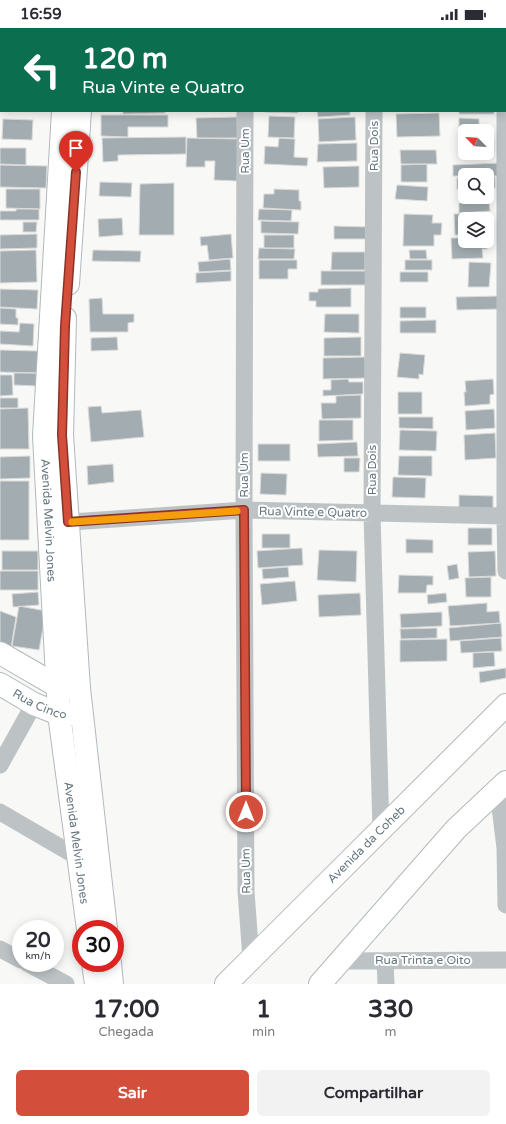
<!DOCTYPE html>
<html lang="pt">
<style>
:root{--surface:#fff;--page:#f2f2f3;--text:#2b2b33;--muted:#7c7c81;--accent:#d34f3c}
body{margin:0;font-family:"Varela Round",sans-serif;background:var(--page);color:var(--text);height:100vh;display:flex;flex-direction:column;font-size:15px;white-space:nowrap}
*{box-sizing:border-box;margin:0}
p{font-size:13px;color:var(--muted)}
.icon{flex:none;width:22px;height:22px;fill:none;stroke:currentColor;stroke-width:2;stroke-linecap:round;stroke-linejoin:round}
.map{position:relative;height:956px;overflow:hidden}
.drawer{display:flex;flex-direction:column;background:var(--surface);flex:1}
.drawer>*{flex:none}
.banner{position:absolute;left:0px;top:0px;width:506px;height:84px;box-shadow:0 2px 10px #0003;background:#0b6e4f;color:#fff;overflow:hidden}
.needle{width:26px;rotate:294deg}
.fabs{position:absolute;left:458px;top:96px;display:grid;gap:8px}
.fabs a{display:grid;place-items:center;width:36px;height:36px;border-radius:6px;background:var(--surface);box-shadow:0 2px 10px #0003;font-size:20px}
.speed{position:absolute;left:12px;top:892px;display:flex;gap:8px;font-size:20px;font-weight:700;text-align:center}
.speed>*{display:grid;place-content:center;width:52px;height:52px;border-radius:50%;background:var(--surface);box-shadow:0 2px 10px #0003;line-height:1}
.speed small{font-size:10px;font-weight:400}
.speed .limit{border:6px solid #d22;background:#fff;color:#111}
.pin{position:absolute;display:grid;place-items:center;width:34px;height:34px;color:#fff;margin:-41px -17px;border-radius:50% 50% 50% 0;rotate:-45deg;box-shadow:0 0 4px #0007}
.pin .icon{rotate:45deg}
.me{position:absolute;width:44px;margin:-22px;rotate:0deg;stroke-linejoin:round;filter:drop-shadow(0 0 3px #0008)}
.turn{display:flex;align-items:center;gap:14px;height:84px;padding:0 16px;font-size:18px}
.turn .icon{width:52px;height:52px;stroke-width:2.5}
.turn b{display:block;font-size:28px;line-height:34px}
.eta{display:flex;justify-content:space-evenly;align-items:center;height:68px;text-align:center}
.eta b{font-size:24px;font-weight:700;line-height:28px}
.primary-button{display:flex;gap:8px;margin-top:auto;padding:8px 16px}
.primary-button a{flex:1;height:46px;border-radius:6px;background:var(--accent);color:#fff;font-size:16px;font-weight:700;line-height:46px;text-align:center}
.primary-button a+a{background:var(--page);color:var(--text)}
.status{display:flex;justify-content:space-between;align-items:center;height:28px;padding:0 20px;background:var(--surface);direction:ltr}
.status svg{height:11px;fill:currentColor}
.map>svg:first-child{display:block}
.building{fill:#a3adb1;stroke:#dadad9}
.lines{fill:none;stroke-linecap:round;stroke-linejoin:round}
.secondary-casing{stroke:#b2b9bc;stroke-width:24}
.street{stroke:#bdc3c5;stroke-width:17}
.secondary{stroke:#fff;stroke-width:22}
.route-casing{stroke:#893327;stroke-width:10}
.route{stroke:#d34f3c;stroke-width:7}
.slow{stroke:#f59e0b;stroke-width:7}
.labels{text-anchor:middle;stroke-width:4;stroke-linejoin:round;paint-order:stroke}
.street-label{font-size:12px;fill:#66777e;stroke:#fff}
</style>
<div class="status"><b>16:59</b><svg viewBox="0 0 49 12"><path d="M0 12V9h3v3zM5 12V6h3v6zM10 12V3h3v9zM15 12V0h3v12zM26 1h20v11H26zM47 4h2v5h-2z"/></svg></div>
<div class="map">
<svg width="506" height="956" viewBox="0 0 506 956">
<rect width="100%" height="100%" fill="#f8f8f6"/>
<path class="building" d="M 0,0 L 49,0 L 49,1 L 1,1 L 1,10 L 0,10 Z
M 267,0 L 312,0 L 312,1 L 267,1 Z
M 123,83 L 165,83 L 165,85 L 123,86 Z
M 265,83 L 298,83 L 298,85 L 265,84 Z
M 317,83 L 350,83 L 350,87 L 318,89 Z
M 459,83 L 494,83 L 494,86 L 459,86 Z
M 439,85 L 440,108 L 397,109 L 396,86 Z
M 101,87 L 168,87 L 168,99 L 128,99 L 128,109 L 101,108 Z
M 269,88 L 295,89 L 294,110 L 268,109 Z
M 237,89 L 238,110 L 197,110 L 196,90 Z
M 355,89 L 356,112 L 319,114 L 318,91 Z
M 459,90 L 479,91 L 479,100 L 490,100 L 490,110 L 487,110 L 487,103 L 465,103 L 465,110 L 459,110 Z
M 3,91 L 33,92 L 32,112 L 2,111 Z
M 186,109 L 186,126 L 118,127 L 118,133 L 103,134 L 102,110 Z
M 187,110 L 238,111 L 237,153 L 214,152 L 215,133 L 205,133 L 205,139 L 186,139 Z
M 279,110 L 295,111 L 294,129 L 308,130 L 307,138 L 264,136 L 265,118 L 278,119 Z
M 465,112 L 465,125 L 487,125 L 487,112 L 494,112 L 494,126 L 464,125 Z
M 357,115 L 357,133 L 317,134 L 318,116 Z
M 0,120 L 26,120 L 26,137 L 0,136 Z
M 400,122 L 436,122 L 437,136 L 401,136 Z
M 500,135 L 500,148 L 465,147 L 465,148 L 453,148 L 453,137 Z
M 427,136 L 427,154 L 401,154 L 401,137 Z
M 0,137 L 47,138 L 46,160 L 0,159 Z
M 359,138 L 359,159 L 324,160 L 323,139 Z
M 487,149 L 495,149 L 495,160 L 487,160 Z
M 457,150 L 465,150 L 465,161 L 457,161 Z
M 100,154 L 132,155 L 131,169 L 99,168 Z
M 174,155 L 174,207 L 139,207 L 140,156 Z
M 397,157 L 428,159 L 427,173 L 395,171 Z
M 6,161 L 40,161 L 40,181 L 6,180 Z
M 274,161 L 299,162 L 299,173 L 301,173 L 301,182 L 263,180 L 264,166 L 274,166 Z
M 468,169 L 482,169 L 482,172 L 468,172 Z
M 489,173 L 490,183 L 459,185 L 459,175 Z
M 16,181 L 39,181 L 39,192 L 0,192 L 0,183 L 16,183 Z
M 259,181 L 292,182 L 291,193 L 258,192 Z
M 487,185 L 488,206 L 487,206 L 487,191 L 465,191 L 465,207 L 455,207 L 454,186 Z
M 404,186 L 433,187 L 432,195 L 442,195 L 441,207 L 434,207 L 434,218 L 403,218 Z
M 122,190 L 123,207 L 99,209 L 98,191 Z
M 261,193 L 299,194 L 298,206 L 261,205 Z
M 23,194 L 37,194 L 36,204 L 23,204 Z
M 334,198 L 370,199 L 370,211 L 334,211 Z
M 37,206 L 37,220 L 0,221 L 0,207 Z
M 231,206 L 233,230 L 209,232 L 207,217 L 201,218 L 200,209 Z
M 264,207 L 294,207 L 294,220 L 264,220 Z
M 451,210 L 465,210 L 465,213 L 486,213 L 487,221 L 482,221 L 483,230 L 452,231 Z
M 259,220 L 295,221 L 294,231 L 258,231 Z
M 36,222 L 37,254 L 0,255 L 0,223 Z
M 93,222 L 141,223 L 140,234 L 92,233 Z
M 409,222 L 426,222 L 427,231 L 410,231 Z
M 332,224 L 365,224 L 365,242 L 331,242 Z
M 230,231 L 231,242 L 199,244 L 198,234 Z
M 259,232 L 297,232 L 297,241 L 288,241 L 288,251 L 259,251 Z
M 405,232 L 432,232 L 432,242 L 405,242 Z
M 469,234 L 491,235 L 489,259 L 468,259 Z
M 231,243 L 231,253 L 196,255 L 196,245 Z
M 321,243 L 368,243 L 368,257 L 321,257 Z
M 400,244 L 428,244 L 428,254 L 400,254 Z
M 351,260 L 351,279 L 316,279 L 316,273 L 309,273 L 309,264 L 318,264 L 318,261 Z
M 0,261 L 38,262 L 37,281 L 0,279 Z
M 500,268 L 501,281 L 457,282 L 456,269 Z
M 102,270 L 103,286 L 134,286 L 134,294 L 128,295 L 128,304 L 90,304 L 89,271 Z
M 400,279 L 426,279 L 426,290 L 400,290 Z
M 0,280 L 16,281 L 16,290 L 18,290 L 18,297 L 0,296 Z
M 325,286 L 359,286 L 359,305 L 324,304 Z
M 436,292 L 436,305 L 400,305 L 400,293 Z
M 20,295 L 34,296 L 33,318 L 0,316 L 0,303 L 19,304 Z
M 117,309 L 118,322 L 91,323 L 91,310 Z
M 361,309 L 361,328 L 324,328 L 324,310 Z
M 0,322 L 38,323 L 38,345 L 0,344 Z
M 400,325 L 425,327 L 423,347 L 419,346 L 419,351 L 397,349 Z
M 365,329 L 366,350 L 323,351 L 323,330 Z
M 14,345 L 37,345 L 37,358 L 14,357 Z
M 0,347 L 12,347 L 13,367 L 0,368 Z
M 348,351 L 349,354 L 363,354 L 363,366 L 323,368 L 323,362 L 331,362 L 331,352 Z
M 493,351 L 494,366 L 490,367 L 490,376 L 465,378 L 464,364 L 466,364 L 465,353 Z
M 398,364 L 422,364 L 422,386 L 398,386 Z
M 361,367 L 361,390 L 322,391 L 321,375 L 336,375 L 336,368 Z
M 0,370 L 18,370 L 18,380 L 0,380 Z
M 101,378 L 102,385 L 141,382 L 144,409 L 91,414 L 88,379 Z
M 28,380 L 29,421 L 0,421 L 0,381 Z
M 494,381 L 495,400 L 466,402 L 465,383 Z
M 399,389 L 433,389 L 433,401 L 399,400 Z
M 319,392 L 353,392 L 353,412 L 319,413 Z
M 400,402 L 437,403 L 436,423 L 399,422 Z
M 495,405 L 496,430 L 465,432 L 464,407 Z
M 357,414 L 358,428 L 318,429 L 317,416 Z
M 258,416 L 290,416 L 290,433 L 258,433 Z
M 30,428 L 30,450 L 0,451 L 0,429 Z
M 399,428 L 432,428 L 432,448 L 398,447 Z
M 344,430 L 360,430 L 359,444 L 344,444 Z
M 113,436 L 114,454 L 88,457 L 87,438 Z
M 261,445 L 287,446 L 286,467 L 260,466 Z
M 393,449 L 426,450 L 425,470 L 392,469 Z
M 0,453 L 29,453 L 29,512 L 0,512 Z
M 459,467 L 493,468 L 493,481 L 459,481 Z
M 468,500 L 492,500 L 492,517 L 468,517 Z
M 262,506 L 290,506 L 290,520 L 262,520 Z
M 406,511 L 433,512 L 433,525 L 406,525 Z
M 302,520 L 303,537 L 258,540 L 257,523 Z
M 319,522 L 357,523 L 356,554 L 317,552 Z
M 2,523 L 38,523 L 38,542 L 2,542 Z
M 495,523 L 496,548 L 469,549 L 468,524 Z
M 457,536 L 459,550 L 449,552 L 447,538 Z
M 288,539 L 289,549 L 263,551 L 262,541 Z
M 0,543 L 38,543 L 38,562 L 0,562 Z
M 399,547 L 433,548 L 433,557 L 427,557 L 426,565 L 398,565 Z
M 491,549 L 491,569 L 466,569 L 465,550 Z
M 295,553 L 297,573 L 262,577 L 260,556 Z
M 38,564 L 39,577 L 13,579 L 12,566 Z
M 360,565 L 361,587 L 319,589 L 318,567 Z
M 446,565 L 447,574 L 428,576 L 427,567 Z
M 487,575 L 487,584 L 499,583 L 500,595 L 450,598 L 448,578 Z
M 19,578 L 46,583 L 39,622 L 12,618 Z
M 0,583 L 16,589 L 11,620 L 0,615 Z
M 442,584 L 442,598 L 401,600 L 400,586 Z
M 501,595 L 502,609 L 450,613 L 449,600 Z
M 437,600 L 437,610 L 401,611 L 400,601 Z
M 501,610 L 502,623 L 461,625 L 460,613 Z
M 447,611 L 447,633 L 400,634 L 400,612 Z
M 494,624 L 495,638 L 473,640 L 473,625 Z
M 506,640 L 506,650 L 480,655 L 479,644 Z"/>
<g class="lines">
<defs>
<g id="secondary">
<path d="M 68,1 L 68,0"/>
<path d="M 85,1 L 86,0"/>
<path id="s1" d="M 63,83 L 44,408 L 59,686 L 88,901"/>
<path d="M 68,256 L 80,83"/>
<path d="M 65,290 L 62,407 L 79,660 L 106,901"/>
<path d="M 0,625 L 57,658 L 68,659"/>
<path id="s2" d="M 0,656 L 34,676 L 59,686 L 71,686"/>
<path d="M 93,935 L 96,956"/>
<path d="M 110,935 L 112,956"/>
<path id="s3" d="M 226,956 L 506,677"/>
<path d="M 320,956 L 456,801 L 506,754"/>
</g>
</defs>
<use href="#secondary" class="secondary-casing"/>
<path class="street" d="M 505,0 L 505,488 L 506,543
M 246,1 L 246,0
M 374,1 L 374,0
M 245,83 L 244,482 L 246,863 L 251,931
M 374,83 L 372,486 L 381,802
M 57,495 L 244,482 L 506,488
M 0,737 L 34,676
M 497,763 L 501,787 L 505,820 L 506,877
M 0,784 L 79,830
M 0,921 L 21,932
M 340,933 L 506,932
M 385,933 L 386,956
M 27,935 L 66,956"/>
<use href="#secondary" class="secondary"/>
</g>
<g class="lines">
<defs>
<path id="route" d="M 76,144 L 65,298 L 62,407 L 68,494 L 244,482 L 246,784"/>
</defs>
<use href="#route" class="route-casing"/>
<use href="#route" class="route"/>
<path class="slow" d="M 72,494 L 237,483"/>
</g>
<g class="labels">
<g class="street-label">
<text transform="translate(374 118) rotate(-90)" y="4">Rua Dois</text>
<text transform="translate(245 123) rotate(-90)" y="4">Rua Um</text>
<text transform="translate(372 442) rotate(-90)" y="4">Rua Dois</text>
<text transform="translate(244 447) rotate(-90)" y="4">Rua Um</text>
<text transform="translate(313 484) rotate(1)" y="4">Rua Vinte e Quatro</text>
<text dy="4" stroke="none"><textPath href="#s1" startOffset="410">Avenida Melvin Jones</textPath></text>
<text dy="4" stroke="none"><textPath href="#s2" startOffset="45">Rua Cinco</textPath></text>
<text dy="4" stroke="none"><textPath href="#s1" startOffset="734">Avenida Melvin Jones</textPath></text>
<text dy="4" stroke="none"><textPath href="#s3" startOffset="198">Avenida da Coheb</textPath></text>
<text transform="translate(246 843) rotate(-91)" y="4">Rua Um</text>
<text x="423" y="936">Rua Trinta e Oito</text>
</g>
</g>
</svg>
<div class="fabs">
<a><svg class="needle" viewBox="-14 -14 28 28"><path d="M0-13l5 13h-10z" fill="#e53935"/><path d="M0 13l5-13h-10z" fill="#7c7c81"/></svg></a>
<a><svg class="icon" aria-label="search" viewBox="0 0 24 24"><circle cx="10" cy="10" r="6"/><path d="M15 15l6 6"/></svg></a>
<a><svg class="icon" aria-label="layers" viewBox="0 0 24 24"><path d="M12 4l9 5-9 5-9-5zM3 14l9 5 9-5"/></svg></a>
</div>
<div class="speed"><div>20<small>km/h</small></div><div class="limit">30</div></div>
<div class="pin" style="left:76px;top:144px;background:#d93025"><svg class="icon" aria-label="arrive" viewBox="0 0 24 24"><path d="M6 21V4h12l-3 4 3 4H6"/></svg></div>
<svg class="me" style="left:246px;top:784px" viewBox="-20 -20 40 40"><circle r="17" fill="#d34f3c" stroke="#fff" stroke-width="3"/><path d="M0-11L8 9 0 5-8 9z" fill="#fff"/></svg>
<div class="banner">
<div class="turn"><svg class="icon" aria-label="left" viewBox="0 0 24 24"><path d="M17 20v-9H6M10 6l-5 5 5 5"/></svg><div><b>120 m</b>Rua Vinte e Quatro</div></div>
</div>
</div>
<section class="drawer">
<div class="eta">
<div><b>17:00</b><p>Chegada</p></div>
<div><b>1</b><p>min</p></div>
<div><b>330</b><p>m</p></div>
</div>
<div class="primary-button"><a>Sair</a><a>Compartilhar</a></div>
</section>
